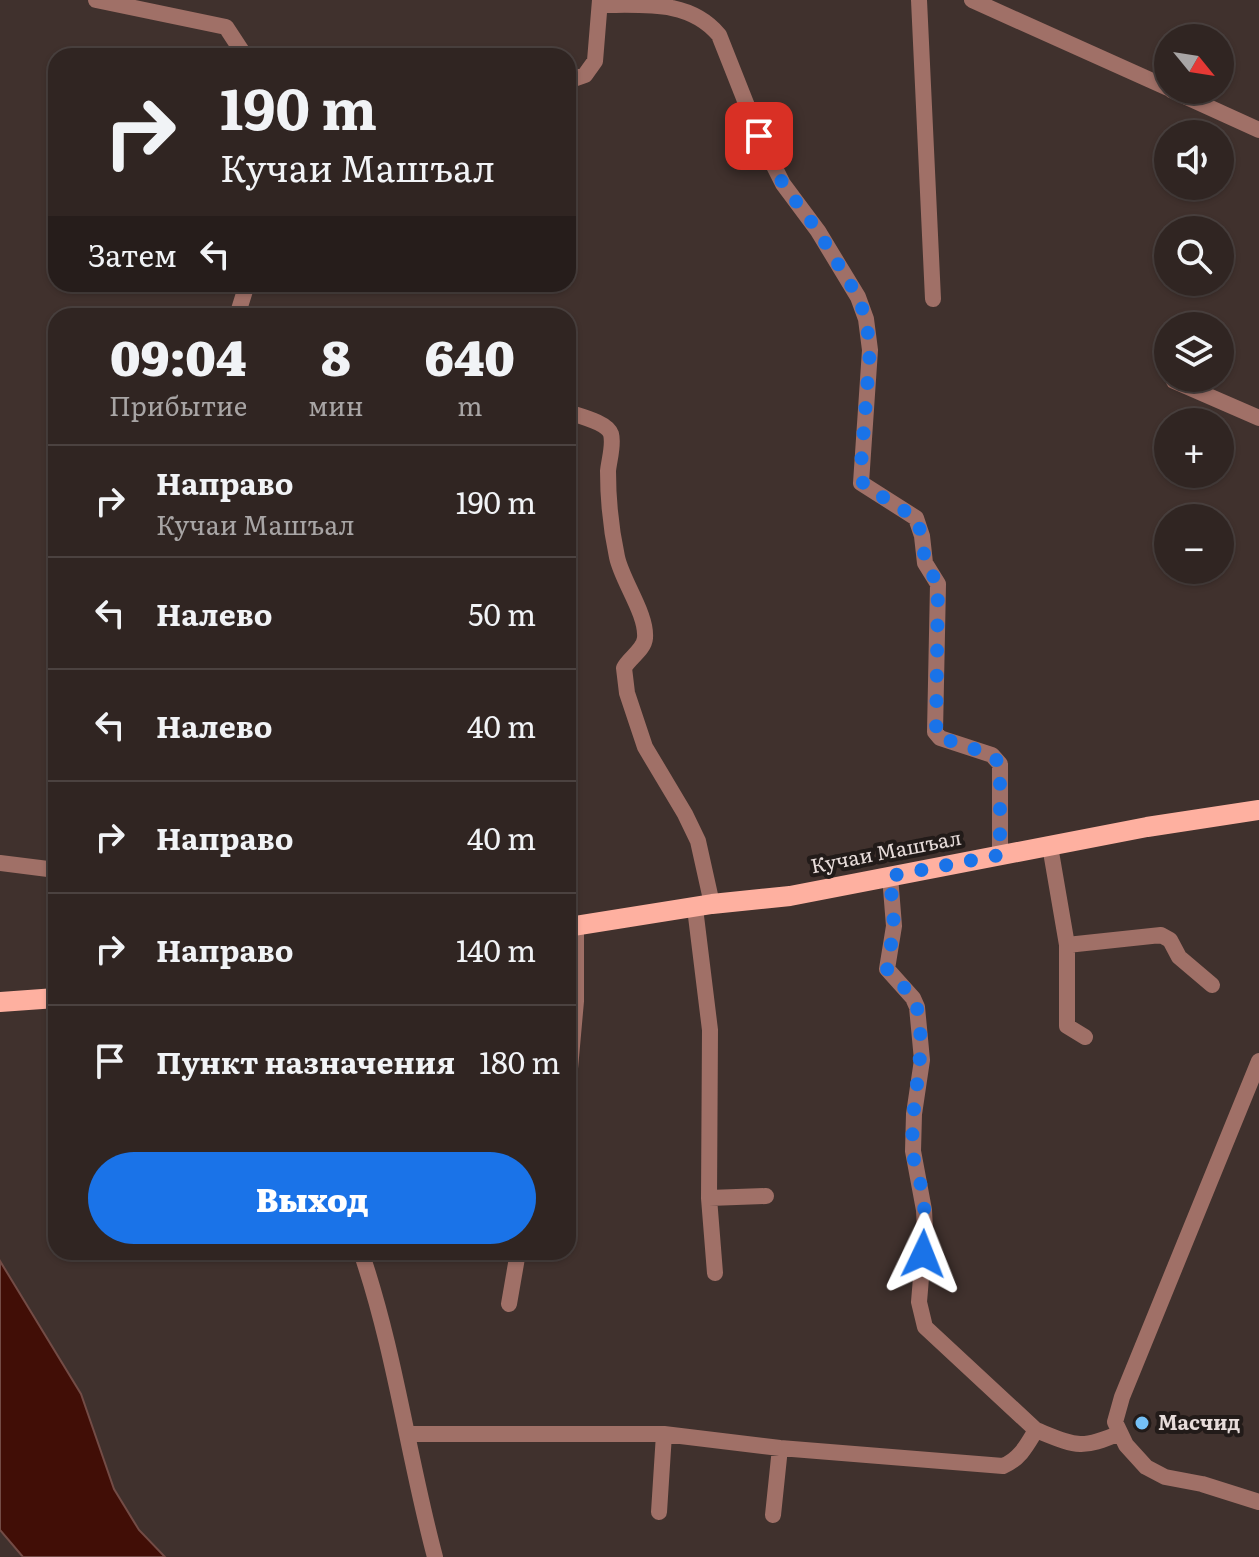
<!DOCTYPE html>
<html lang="ru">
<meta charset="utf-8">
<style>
:root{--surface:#302522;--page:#382d2a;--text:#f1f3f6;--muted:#a8a5a5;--line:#4b4240;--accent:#1a73e8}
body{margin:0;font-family:Literata,serif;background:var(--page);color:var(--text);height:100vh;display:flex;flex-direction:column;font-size:30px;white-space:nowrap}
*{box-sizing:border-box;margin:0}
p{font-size:26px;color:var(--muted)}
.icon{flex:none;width:44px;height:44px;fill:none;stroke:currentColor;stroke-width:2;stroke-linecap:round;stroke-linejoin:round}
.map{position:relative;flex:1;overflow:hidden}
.panel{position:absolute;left:48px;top:308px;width:528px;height:952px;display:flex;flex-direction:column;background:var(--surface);border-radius:24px;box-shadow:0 2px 6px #0004,0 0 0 2px var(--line)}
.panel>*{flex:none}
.top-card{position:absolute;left:48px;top:48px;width:528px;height:244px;border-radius:24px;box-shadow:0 2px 6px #0004,0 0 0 2px var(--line);background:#302522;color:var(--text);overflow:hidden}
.needle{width:52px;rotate:120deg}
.fabs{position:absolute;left:1154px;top:24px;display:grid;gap:16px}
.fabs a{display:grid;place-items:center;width:80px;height:80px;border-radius:50%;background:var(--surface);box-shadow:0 2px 6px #0004,0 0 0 2px var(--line);font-size:40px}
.pin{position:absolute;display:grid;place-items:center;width:68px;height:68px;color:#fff;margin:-34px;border-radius:16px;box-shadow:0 4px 12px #0006}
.me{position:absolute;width:88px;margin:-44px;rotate:2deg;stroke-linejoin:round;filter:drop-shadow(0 0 6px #0008)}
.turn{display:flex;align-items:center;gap:28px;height:168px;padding:0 40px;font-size:36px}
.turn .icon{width:104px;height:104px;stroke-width:2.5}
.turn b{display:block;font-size:56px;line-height:68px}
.then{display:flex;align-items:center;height:76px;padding:0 40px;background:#0003;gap:16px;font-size:30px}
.eta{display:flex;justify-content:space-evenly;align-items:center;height:136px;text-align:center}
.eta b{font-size:48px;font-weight:800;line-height:56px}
.action{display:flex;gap:16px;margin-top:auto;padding:16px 40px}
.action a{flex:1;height:92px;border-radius:48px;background:var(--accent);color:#fff;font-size:32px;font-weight:800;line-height:92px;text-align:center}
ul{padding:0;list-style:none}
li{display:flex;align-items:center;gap:24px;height:112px;padding:0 40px;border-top:2px solid var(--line)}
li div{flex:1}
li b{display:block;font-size:30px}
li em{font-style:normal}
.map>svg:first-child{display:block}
.water{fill:#410e06;stroke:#734c46;stroke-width:2}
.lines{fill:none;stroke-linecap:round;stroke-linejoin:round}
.minor{stroke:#a07067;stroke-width:16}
.major{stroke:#feb0a0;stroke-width:20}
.route{stroke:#1a73e8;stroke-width:14;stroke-dasharray:0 25.2}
.poi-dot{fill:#75c0f6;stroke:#221b19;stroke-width:3}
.labels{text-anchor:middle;stroke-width:8;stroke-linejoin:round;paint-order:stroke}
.street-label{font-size:20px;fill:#e7dcda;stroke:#221b19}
.poi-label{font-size:20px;font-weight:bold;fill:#e7dcda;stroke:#221b19;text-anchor:start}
</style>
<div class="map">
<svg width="1259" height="1557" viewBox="0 0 1259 1557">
<rect width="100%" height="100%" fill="#40312d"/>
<path class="water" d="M 0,1261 L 81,1394 L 114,1489 L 139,1530 L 165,1557 L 23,1557 L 0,1530 Z"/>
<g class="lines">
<path class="minor" d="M 96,0 L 226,27 L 245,56
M 919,0 L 933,299
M 972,0 L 1168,88
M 601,5 C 645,5 690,0 719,35 L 759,136 L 783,184 L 818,231 L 858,297 L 866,319 L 870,350 L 861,483 L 916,518 L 922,536 L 925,563 L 938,584 L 935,732 L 940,738 L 992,755 L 1000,764 L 1000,855
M 568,81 L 585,75 L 595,61 L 600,0
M 1171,90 L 1259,130
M 237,316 L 247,284
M 1174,381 L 1259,418
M 568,412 C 579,416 607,422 611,434 C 614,445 609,460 608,471 C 608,500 611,529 617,557 C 622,581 647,614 645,638 C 644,650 629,658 624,668 L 627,693 L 645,747 L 685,814 L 698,841 L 712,904
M 1050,846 L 1067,945 L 1067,1026 L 1085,1037
M 0,863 L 56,870
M 890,876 L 894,926 L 887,969 L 913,998 L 917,1007 L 922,1060 L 914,1114 L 913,1151 L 924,1210 L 925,1230 L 919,1302 L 925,1327 L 1036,1430
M 695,908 L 710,1030 L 709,1198 L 715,1273
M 1067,945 L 1161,935 L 1170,940 L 1179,957 L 1212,985
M 1259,1061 L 1122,1397 L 1115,1422 L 1126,1445 L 1146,1467 L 1165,1477 L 1202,1484 L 1259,1502
M 568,1091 L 576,1001 L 576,925
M 709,1198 L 766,1196
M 361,1252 C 395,1351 408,1456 435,1557
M 509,1304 L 518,1252
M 408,1434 L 664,1434 L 780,1448 L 1003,1466 C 1020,1459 1027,1445 1036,1430 C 1076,1446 1080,1450 1120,1433
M 659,1512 L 664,1434
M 773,1515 L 780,1448"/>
<path class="major" d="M 568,927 L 712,904 L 790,896 L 1147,827 L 1259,810
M 0,1002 L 56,998"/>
</g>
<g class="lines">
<path class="route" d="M 759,136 L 783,184 L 818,231 L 858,297 L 866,319 L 870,350 L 860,478 L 865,486 L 916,518 L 922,536 L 925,563 L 938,584 L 936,736 L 992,755 L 1000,764 L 1000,855 L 890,876 L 894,926 L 887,969 C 896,982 914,993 917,1008 C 928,1058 909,1101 913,1150 C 913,1162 918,1174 921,1186 C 926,1209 925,1231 923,1254"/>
</g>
<circle class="poi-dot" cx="1142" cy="1423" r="8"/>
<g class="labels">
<g class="street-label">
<text transform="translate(886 852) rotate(-11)" y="7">Кучаи Машъал</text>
</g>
<g class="poi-label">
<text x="1158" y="1430">Масчид</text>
</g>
</g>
</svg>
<div class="fabs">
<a><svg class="needle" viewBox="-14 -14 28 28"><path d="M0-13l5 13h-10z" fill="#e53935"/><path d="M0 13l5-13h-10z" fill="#a8a5a5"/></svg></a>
<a><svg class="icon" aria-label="sound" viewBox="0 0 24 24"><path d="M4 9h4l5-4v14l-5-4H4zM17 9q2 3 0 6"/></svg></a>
<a><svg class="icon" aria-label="search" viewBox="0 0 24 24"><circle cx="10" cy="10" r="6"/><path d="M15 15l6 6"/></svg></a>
<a><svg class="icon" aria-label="layers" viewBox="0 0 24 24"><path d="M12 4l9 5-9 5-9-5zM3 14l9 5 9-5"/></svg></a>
<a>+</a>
<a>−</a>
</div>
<div class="pin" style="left:759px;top:136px;background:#d93025"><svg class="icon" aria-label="arrive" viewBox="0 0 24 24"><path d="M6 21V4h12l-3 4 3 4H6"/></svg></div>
<svg class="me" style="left:923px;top:1254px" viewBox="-20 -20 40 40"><path d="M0-17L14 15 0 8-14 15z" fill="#1a73e8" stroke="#fff" stroke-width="4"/></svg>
<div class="top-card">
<div class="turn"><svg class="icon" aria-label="right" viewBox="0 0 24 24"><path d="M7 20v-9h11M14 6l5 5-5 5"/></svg><div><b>190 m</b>Кучаи Машъал</div></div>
<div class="then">Затем<svg class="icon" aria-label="left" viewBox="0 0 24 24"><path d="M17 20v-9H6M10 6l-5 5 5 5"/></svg></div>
</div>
<section class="panel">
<div class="eta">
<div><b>09:04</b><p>Прибытие</p></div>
<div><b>8</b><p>мин</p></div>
<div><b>640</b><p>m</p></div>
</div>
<ul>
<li><svg class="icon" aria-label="right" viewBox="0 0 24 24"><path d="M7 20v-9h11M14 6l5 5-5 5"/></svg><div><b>Направо</b><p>Кучаи Машъал</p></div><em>190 m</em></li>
<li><svg class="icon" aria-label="left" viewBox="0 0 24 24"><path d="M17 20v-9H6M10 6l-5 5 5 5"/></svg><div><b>Налево</b></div><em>50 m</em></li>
<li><svg class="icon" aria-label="left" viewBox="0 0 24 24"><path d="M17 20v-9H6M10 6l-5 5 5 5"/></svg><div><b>Налево</b></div><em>40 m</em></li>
<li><svg class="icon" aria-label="right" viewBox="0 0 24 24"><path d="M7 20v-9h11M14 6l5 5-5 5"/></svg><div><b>Направо</b></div><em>40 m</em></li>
<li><svg class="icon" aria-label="right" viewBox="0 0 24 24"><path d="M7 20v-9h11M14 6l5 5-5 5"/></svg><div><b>Направо</b></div><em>140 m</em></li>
<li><svg class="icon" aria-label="arrive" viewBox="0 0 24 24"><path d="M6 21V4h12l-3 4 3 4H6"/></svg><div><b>Пункт назначения</b></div><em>180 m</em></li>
</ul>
<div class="action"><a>Выход</a></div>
</section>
</div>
